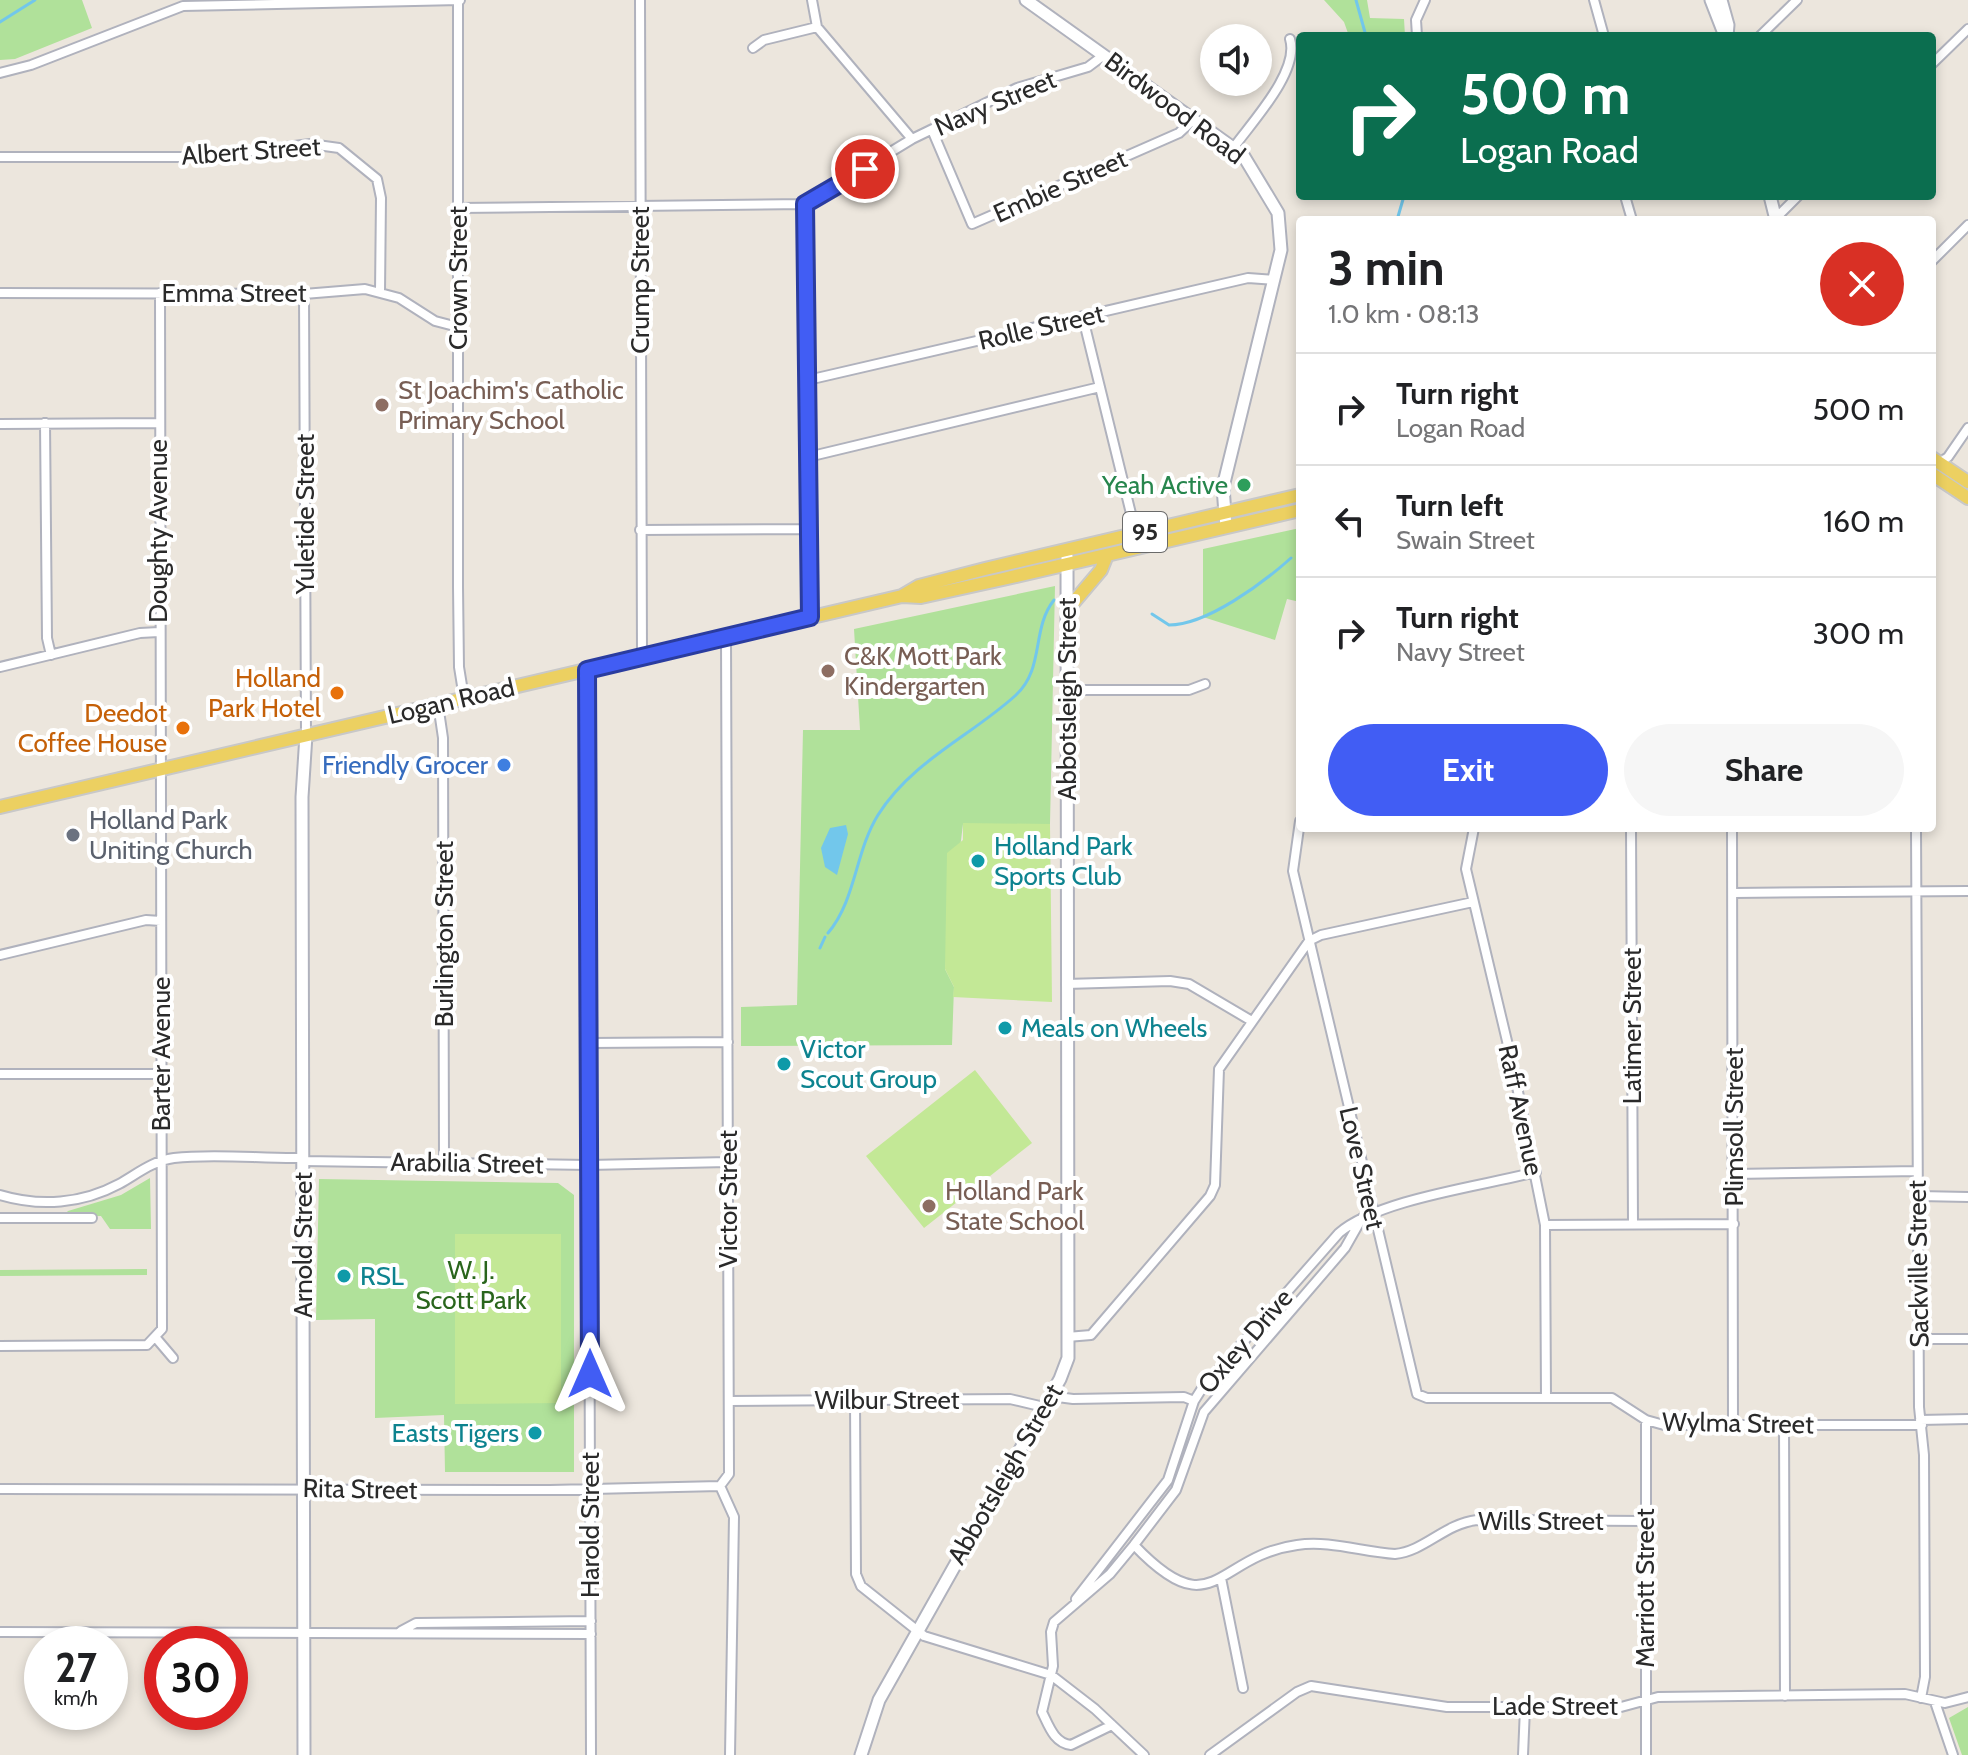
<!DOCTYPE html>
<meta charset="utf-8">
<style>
:root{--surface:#fff;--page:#f6f6f6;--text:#202124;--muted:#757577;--line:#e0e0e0;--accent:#415df4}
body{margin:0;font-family:Cabin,sans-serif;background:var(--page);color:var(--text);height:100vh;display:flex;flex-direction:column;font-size:30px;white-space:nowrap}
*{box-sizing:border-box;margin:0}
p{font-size:26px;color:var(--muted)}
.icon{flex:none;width:44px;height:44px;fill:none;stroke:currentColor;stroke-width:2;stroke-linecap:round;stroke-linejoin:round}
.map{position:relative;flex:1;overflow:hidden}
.drawer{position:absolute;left:1296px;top:216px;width:640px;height:616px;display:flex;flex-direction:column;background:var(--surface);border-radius:8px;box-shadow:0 4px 12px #0003}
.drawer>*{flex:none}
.top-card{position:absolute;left:1296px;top:32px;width:640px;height:168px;border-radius:8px;box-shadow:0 4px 12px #0003;background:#0b6e4f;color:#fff;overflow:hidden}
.controls{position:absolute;left:1200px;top:24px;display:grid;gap:16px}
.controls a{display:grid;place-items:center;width:72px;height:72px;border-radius:50%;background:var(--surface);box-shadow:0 4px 12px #0003;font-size:40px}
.speed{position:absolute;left:24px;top:1626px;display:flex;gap:16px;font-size:40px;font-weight:700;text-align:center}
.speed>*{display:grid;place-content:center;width:104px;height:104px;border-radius:50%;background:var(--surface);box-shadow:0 4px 12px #0003;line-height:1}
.speed small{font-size:20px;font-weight:400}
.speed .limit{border:12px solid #d22;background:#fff;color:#111}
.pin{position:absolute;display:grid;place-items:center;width:68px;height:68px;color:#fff;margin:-34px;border:4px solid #fff;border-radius:50%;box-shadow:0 2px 8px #0007}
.me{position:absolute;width:88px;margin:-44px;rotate:0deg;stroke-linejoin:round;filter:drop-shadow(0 0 6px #0008)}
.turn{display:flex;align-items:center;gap:28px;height:168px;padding:0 32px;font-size:36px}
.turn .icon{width:104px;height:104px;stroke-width:2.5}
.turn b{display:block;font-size:56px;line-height:68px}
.round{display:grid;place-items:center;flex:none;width:84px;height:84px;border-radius:42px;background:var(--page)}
.summary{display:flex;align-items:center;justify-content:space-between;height:136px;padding:0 32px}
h1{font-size:48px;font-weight:700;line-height:60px}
.primary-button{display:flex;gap:16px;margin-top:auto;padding:16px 32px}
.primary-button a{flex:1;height:92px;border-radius:48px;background:var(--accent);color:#fff;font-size:32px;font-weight:700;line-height:92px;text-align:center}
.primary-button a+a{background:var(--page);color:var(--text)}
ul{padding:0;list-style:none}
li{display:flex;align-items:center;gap:24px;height:112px;padding:0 32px;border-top:2px solid var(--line)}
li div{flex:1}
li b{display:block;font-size:30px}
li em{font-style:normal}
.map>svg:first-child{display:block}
.green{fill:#b0e19a}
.pitch{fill:#c3e896}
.water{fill:#72c7eb}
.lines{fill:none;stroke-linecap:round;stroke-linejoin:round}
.stream{stroke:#72c7eb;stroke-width:3}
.street-casing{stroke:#b0b2bd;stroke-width:12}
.secondary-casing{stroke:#b0b2bd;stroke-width:15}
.primary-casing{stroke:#c8c8c8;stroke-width:16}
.street{stroke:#fff;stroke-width:8}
.secondary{stroke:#fff;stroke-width:11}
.primary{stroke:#ecd061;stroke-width:12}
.route-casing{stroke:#2a3c9f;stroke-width:20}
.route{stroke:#415df4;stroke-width:14}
.education-dot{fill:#8d6e63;stroke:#fff;stroke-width:3}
.leisure-dot{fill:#2e9e5b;stroke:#fff;stroke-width:3}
.food-dot{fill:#e8710a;stroke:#fff;stroke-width:3}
.shop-dot{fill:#3f7fe0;stroke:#fff;stroke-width:3}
.worship-dot{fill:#6b7280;stroke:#fff;stroke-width:3}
.culture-dot{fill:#0f9aa8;stroke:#fff;stroke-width:3}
.labels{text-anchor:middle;stroke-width:8;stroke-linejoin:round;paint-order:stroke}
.shield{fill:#fff;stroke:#6a6a6a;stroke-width:2}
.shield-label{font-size:24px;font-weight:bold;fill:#2a2a2a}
.street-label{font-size:26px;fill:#2a2a2a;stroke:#fff}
.education-label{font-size:26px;fill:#785e54;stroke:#fff;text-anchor:start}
.leisure-label{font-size:26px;fill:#27864d;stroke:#fff;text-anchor:end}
.food-label{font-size:26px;fill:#c56008;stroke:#fff;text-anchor:end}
.shop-label{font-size:26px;fill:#366cbe;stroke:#fff;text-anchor:end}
.worship-label{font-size:26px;fill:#5b616d;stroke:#fff;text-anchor:start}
.culture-label{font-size:26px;fill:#0d838f;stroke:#fff;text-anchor:start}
.park-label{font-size:26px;fill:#29651c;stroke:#fff}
</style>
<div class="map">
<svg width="1968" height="1755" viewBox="0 0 1968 1755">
<rect width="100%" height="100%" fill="#ece6dd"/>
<path class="green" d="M 0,0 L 82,0 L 92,28 L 15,59 L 0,60 Z
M 1324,0 L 1367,0 L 1370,18 L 1404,19 L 1405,36 L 1349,36 L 1344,22 Z
M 1300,528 L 1300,602 L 1287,599 L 1275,640 L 1203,617 L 1203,549 Z
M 1055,586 L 1050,824 L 963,824 L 945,969 L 954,987 L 952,1045 L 741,1046 L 741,1007 L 797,1005 L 803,730 L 860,730 L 854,629 Z
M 150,1178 L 151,1229 L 110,1229 L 101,1216 L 62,1217 L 68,1211 L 121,1195 Z
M 319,1179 L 558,1183 L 574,1195 L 574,1472 L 445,1472 L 444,1415 L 375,1418 L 375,1319 L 316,1320 Z
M 147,1269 L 147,1275 L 0,1276 L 0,1270 Z
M 1968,1707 L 1968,1755 L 1962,1755 L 1949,1718 Z"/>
<path class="pitch" d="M 963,823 L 1050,824 L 1052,1002 L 953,997 L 954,987 L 945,969 L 947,853 L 963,840 Z
M 975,1070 L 1032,1143 L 924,1228 L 866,1156 Z
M 455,1234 L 561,1234 L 561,1403 L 455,1404 Z"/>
<path class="water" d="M 846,825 L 848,834 L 837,875 L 825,867 L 821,848 L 830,828 Z"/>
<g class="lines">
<path class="stream" d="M 1356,0 L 1366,36
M 0,22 L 35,0
M 1397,220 L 1404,196
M 1152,614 L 1169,625 C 1207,625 1263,583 1291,558
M 828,933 C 856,900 855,852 878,815 C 912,761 971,736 1016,695 C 1045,668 1031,629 1054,600
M 820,948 L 825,937"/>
<defs>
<path id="street" d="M 640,0 L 642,657
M 812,0 L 817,27 L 912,139
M 1594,0 L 1604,36
M 458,1 L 458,587 L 459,667 L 464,698
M 1417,36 L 1416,20 L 1425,0
M 1760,36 L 1797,0
M 753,48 L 764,40 L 817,27
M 1932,64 L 1968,29
M 0,73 L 31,65 L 183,6 L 460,0
M 932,130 L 972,224 L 1179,133 L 1194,119
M 1234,147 C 1252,122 1300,71 1290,39
M 0,157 L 206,157 L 310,144 L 339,148 L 377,179 L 381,198 L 380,292
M 1625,196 L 1632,220
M 805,204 L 810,617
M 458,208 L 805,204 L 912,139 L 1017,88 L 1088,67 L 1104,55
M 1776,218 L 1798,196
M 1932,261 L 1968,225
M 0,293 L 304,294 L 365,289 L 399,298 L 435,321 L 458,327
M 304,294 L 306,735
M 1083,318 L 1136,534
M 808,380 L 1248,278 L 1274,280
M 45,423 L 47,638 L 51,655
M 0,424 L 158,423
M 808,457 L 1100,387
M 1939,463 L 1948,457 L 1968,428
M 640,530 L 809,529
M 0,667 L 140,633 L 159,632
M 587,670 L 591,1755
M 1066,690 L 1189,690 L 1205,684
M 438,704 L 443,738 L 444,1164
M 1300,821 L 1293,871 L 1417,1394 L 1427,1398 L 1612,1398 L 1646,1420 L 1664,1425 L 1922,1425
M 1474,828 L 1466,869 L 1512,1062 L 1545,1225 L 1546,1397
M 1631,828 L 1633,1224
M 1732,828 L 1733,1426
M 1916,828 L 1919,1407 L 1924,1455 L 1925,1677 L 1921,1698
M 1734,893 L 1968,891
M 0,955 L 146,920 L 161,921
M 1066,984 L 1170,981 L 1189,984 L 1250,1020
M 589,1043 L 728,1042
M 0,1074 L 161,1074
M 303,1161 L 589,1165 L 728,1162
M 1734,1174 L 1917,1171
M 0,1195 C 40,1207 82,1204 119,1184 C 137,1174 152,1161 174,1158 C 216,1153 261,1159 303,1158
M 1919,1196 L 1968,1197
M 0,1218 L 92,1218
M 1545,1225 L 1734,1224
M 1067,1337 L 1091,1335 L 1210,1196 L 1215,1185 L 1219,1069 L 1309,941 L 1321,935 L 1473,902
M 156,1338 L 173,1358
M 1919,1339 L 1968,1339
M 0,1346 L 147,1345 L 162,1329 L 160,293
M 1050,1396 L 1073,1399 L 1184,1397 L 1194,1401
M 855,1400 L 856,1574 L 861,1586 L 924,1636 L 1051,1675 L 1095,1709 L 1144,1755
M 729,1401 L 1010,1399 L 1044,1407
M 1920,1420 L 1968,1419
M 1784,1424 L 1785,1696
M 720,1486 L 729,1474 L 726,637
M 720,1486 L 734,1517 L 730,1755
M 0,1489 L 550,1490 L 720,1486
M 1134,1545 C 1214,1629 1215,1556 1297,1545 C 1329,1540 1363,1552 1395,1554 C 1425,1551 1444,1524 1477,1520 L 1645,1521
M 1221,1578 L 1243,1688
M 1076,1599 L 1168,1480 L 1194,1401 L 1201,1390 L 1339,1233 C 1378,1199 1483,1186 1536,1172
M 401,1631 L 416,1623 L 591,1621
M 0,1632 L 591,1634
M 1935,1702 L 1953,1755
M 1112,1725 L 1071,1745 C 1054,1743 1049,1726 1042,1712 L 1053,1666 L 1051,1632 L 1054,1622 L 1110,1574 L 1134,1545 L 1176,1490 L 1204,1412 L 1345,1248 L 1362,1218
M 1210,1755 L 1297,1692 L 1311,1686 L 1447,1707 L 1621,1707 L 1658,1697 L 1905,1694 L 1945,1703 L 1968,1697
M 1523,1755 L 1525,1708
M 1646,1755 L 1646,1420"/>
<path id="secondary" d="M 1026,0 L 1243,155 L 1278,213 L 1281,250 L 1223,487 L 1226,527
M 1711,0 L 1725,36
M 1721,0 L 1728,25 L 1727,36
M 1770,196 L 1776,220
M 304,1755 L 302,797 L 306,735
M 861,1755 L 879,1700 L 1060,1379 L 1068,1358 L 1067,556"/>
<path id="primary" d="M 1932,458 L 1968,482
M 1932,474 L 1968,498
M 902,596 L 921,597 L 1003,579 L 1300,510
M 1068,609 L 1101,570 L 1107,555
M 0,807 L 902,596 L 919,586 L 985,569 L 1300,495"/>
</defs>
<use href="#street" class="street-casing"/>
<use href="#secondary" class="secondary-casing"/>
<use href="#primary" class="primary-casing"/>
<use href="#street" class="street"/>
<use href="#secondary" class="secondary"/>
<use href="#primary" class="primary"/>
</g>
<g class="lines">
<defs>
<path id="route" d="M 590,1374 L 587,670 L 810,617 L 805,204 L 865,169"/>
</defs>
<use href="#route" class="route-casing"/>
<use href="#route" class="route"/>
</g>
<g class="education-dot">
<circle cx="382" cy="405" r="8"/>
<circle cx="828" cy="671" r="8"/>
<circle cx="929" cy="1206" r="8"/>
</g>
<circle class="leisure-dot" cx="1244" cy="485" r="8"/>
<g class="food-dot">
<circle cx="337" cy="693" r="8"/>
<circle cx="183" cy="728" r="8"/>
</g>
<circle class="shop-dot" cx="504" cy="765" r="8"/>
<circle class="worship-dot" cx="73" cy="835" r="8"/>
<g class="culture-dot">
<circle cx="978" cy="861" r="8"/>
<circle cx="1005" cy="1028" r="8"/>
<circle cx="784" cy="1064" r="8"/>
<circle cx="344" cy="1276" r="8"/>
<circle cx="535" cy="1433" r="8"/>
</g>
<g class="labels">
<rect class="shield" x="1123" y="512" width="44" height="40" rx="6"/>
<g class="shield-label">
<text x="1145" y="540">95</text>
</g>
<g class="street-label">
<text transform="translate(995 103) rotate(-23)" y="9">Navy Street</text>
<text transform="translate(1175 108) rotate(37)" y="9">Birdwood Road</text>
<text transform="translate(251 151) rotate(-4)" y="9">Albert Street</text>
<text transform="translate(1060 186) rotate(-24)" y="9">Embie Street</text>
<text transform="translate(458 278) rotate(-90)" y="9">Crown Street</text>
<text transform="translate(640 280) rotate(-90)" y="9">Crump Street</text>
<text x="234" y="302">Emma Street</text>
<text transform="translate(1041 327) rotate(-13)" y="9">Rolle Street</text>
<text transform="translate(305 514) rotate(-90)" y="9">Yuletide Street</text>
<text transform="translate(158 531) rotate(-90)" y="9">Doughty Avenue</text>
<text transform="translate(1067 699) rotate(-90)" y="9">Abbotsleigh Street</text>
<text transform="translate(451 701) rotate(-13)" y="9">Logan Road</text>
<text transform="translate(444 934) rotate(-90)" y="9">Burlington Street</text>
<text transform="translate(1632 1026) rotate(-90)" y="9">Latimer Street</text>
<text transform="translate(161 1054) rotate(-90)" y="9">Barter Avenue</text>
<text transform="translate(1521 1110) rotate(78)" y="9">Raff Avenue</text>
<text transform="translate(1734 1127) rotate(-90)" y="9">Plimsoll Street</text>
<text transform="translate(467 1163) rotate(1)" y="9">Arabilia Street</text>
<text transform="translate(1362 1168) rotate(77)" y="9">Love Street</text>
<text transform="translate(728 1199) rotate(-90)" y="9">Victor Street</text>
<text transform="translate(303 1245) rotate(-90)" y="9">Arnold Street</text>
<text transform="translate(1918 1264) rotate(-91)" y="9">Sackville Street</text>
<text transform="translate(1245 1341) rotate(-49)" y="9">Oxley Drive</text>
<text x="887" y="1409">Wilbur Street</text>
<text transform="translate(1738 1423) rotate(1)" y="9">Wylma Street</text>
<text transform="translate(1005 1474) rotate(-60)" y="9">Abbotsleigh Street</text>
<text transform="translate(360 1489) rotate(1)" y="9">Rita Street</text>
<text x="1541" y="1530">Wills Street</text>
<text transform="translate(590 1525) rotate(-90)" y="9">Harold Street</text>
<text transform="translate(1645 1588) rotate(-90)" y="9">Marriott Street</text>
<text x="1555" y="1715">Lade Street</text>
</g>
<g class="education-label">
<text x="398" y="399">St Joachim's Catholic<tspan x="398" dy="30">Primary School</tspan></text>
<text x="844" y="665">C&amp;K Mott Park<tspan x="844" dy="30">Kindergarten</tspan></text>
<text x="945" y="1200">Holland Park<tspan x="945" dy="30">State School</tspan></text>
</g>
<g class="leisure-label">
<text x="1228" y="494">Yeah Active</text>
</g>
<g class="food-label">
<text x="321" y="687">Holland<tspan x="321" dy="30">Park Hotel</tspan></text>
<text x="167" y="722">Deedot<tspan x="167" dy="30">Coffee House</tspan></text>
</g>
<g class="shop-label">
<text x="488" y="774">Friendly Grocer</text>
</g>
<g class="worship-label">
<text x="89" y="829">Holland Park<tspan x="89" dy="30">Uniting Church</tspan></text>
</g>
<g class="culture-label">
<text x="994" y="855">Holland Park<tspan x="994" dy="30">Sports Club</tspan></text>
<text x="1021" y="1037">Meals on Wheels</text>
<text x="800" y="1058">Victor<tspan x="800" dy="30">Scout Group</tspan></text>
<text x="360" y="1285">RSL</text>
<text x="519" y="1442" text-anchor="end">Easts Tigers</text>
</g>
<g class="park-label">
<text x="471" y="1279">W. J.<tspan x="471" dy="30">Scott Park</tspan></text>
</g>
</g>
</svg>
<div class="controls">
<a><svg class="icon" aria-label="sound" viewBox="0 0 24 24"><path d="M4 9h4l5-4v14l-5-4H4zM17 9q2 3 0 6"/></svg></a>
</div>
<div class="speed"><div>27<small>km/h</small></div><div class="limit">30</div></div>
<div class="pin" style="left:865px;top:169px;background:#d93025"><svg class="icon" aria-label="arrive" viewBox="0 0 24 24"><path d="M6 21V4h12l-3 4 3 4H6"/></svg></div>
<svg class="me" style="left:590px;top:1374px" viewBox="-20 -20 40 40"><path d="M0-17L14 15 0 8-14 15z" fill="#415df4" stroke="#fff" stroke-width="4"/></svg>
<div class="top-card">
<div class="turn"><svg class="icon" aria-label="right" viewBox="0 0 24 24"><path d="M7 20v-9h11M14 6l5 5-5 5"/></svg><div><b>500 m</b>Logan Road</div></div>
</div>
<section class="drawer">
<div class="summary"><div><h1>3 min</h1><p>1.0 km · 08:13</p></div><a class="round" style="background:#d93025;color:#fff"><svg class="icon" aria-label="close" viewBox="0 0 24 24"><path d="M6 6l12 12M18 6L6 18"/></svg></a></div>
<ul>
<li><svg class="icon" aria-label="right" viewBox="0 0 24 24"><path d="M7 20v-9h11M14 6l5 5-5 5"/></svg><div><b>Turn right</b><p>Logan Road</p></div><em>500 m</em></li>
<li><svg class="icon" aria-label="left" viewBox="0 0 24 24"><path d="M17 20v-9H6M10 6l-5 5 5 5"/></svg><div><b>Turn left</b><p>Swain Street</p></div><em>160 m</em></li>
<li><svg class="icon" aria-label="right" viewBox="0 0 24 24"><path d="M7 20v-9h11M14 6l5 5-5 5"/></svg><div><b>Turn right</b><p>Navy Street</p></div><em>300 m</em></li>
</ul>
<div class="primary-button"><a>Exit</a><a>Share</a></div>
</section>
</div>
